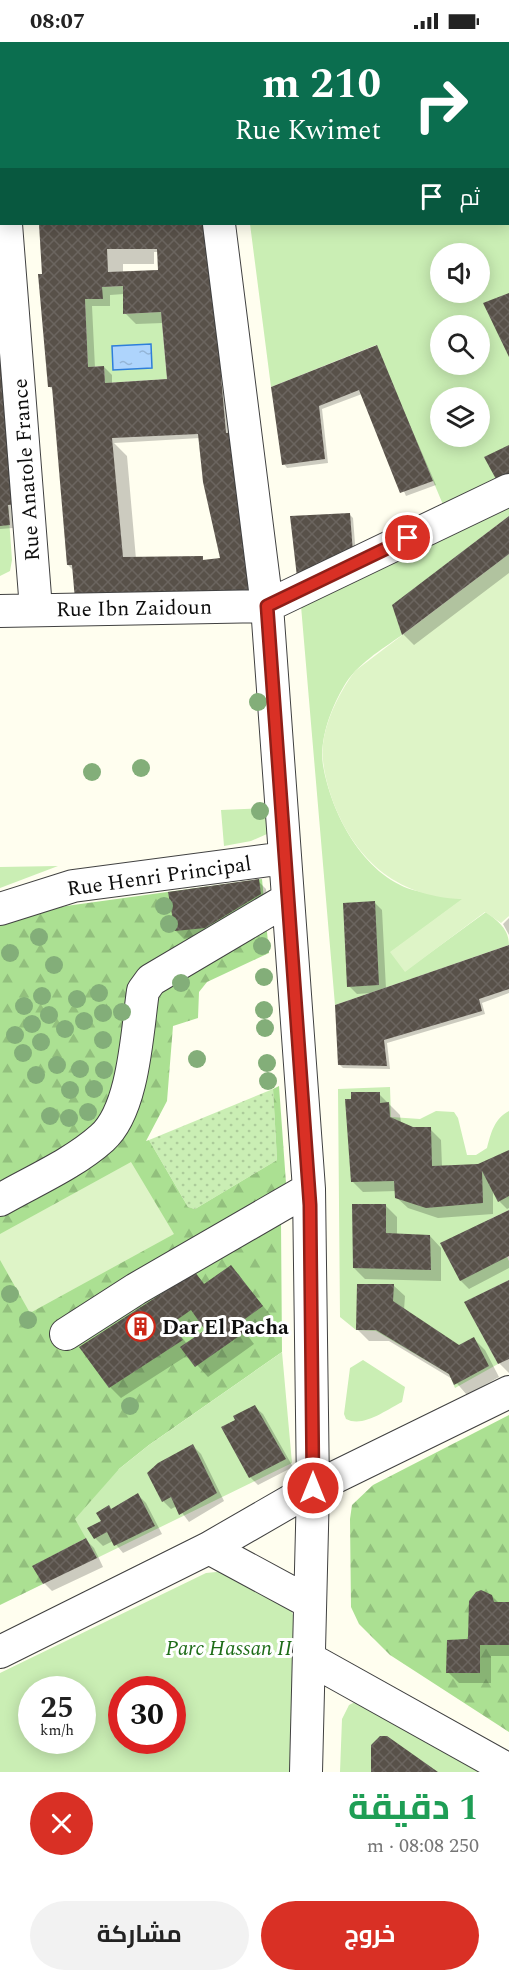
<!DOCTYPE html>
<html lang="ar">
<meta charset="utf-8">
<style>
:root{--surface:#fff;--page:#f2f2f2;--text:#222;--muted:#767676;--accent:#d93025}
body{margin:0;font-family:Spectral,Cairo,serif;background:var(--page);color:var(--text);direction:rtl;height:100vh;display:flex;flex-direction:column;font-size:22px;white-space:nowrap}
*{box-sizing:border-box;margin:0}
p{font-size:20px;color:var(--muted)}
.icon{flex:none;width:33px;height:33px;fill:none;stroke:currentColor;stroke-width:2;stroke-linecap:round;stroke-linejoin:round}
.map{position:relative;height:1730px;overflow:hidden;direction:ltr}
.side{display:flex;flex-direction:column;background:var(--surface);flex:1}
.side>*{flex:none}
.guide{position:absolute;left:0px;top:0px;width:510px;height:183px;box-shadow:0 3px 15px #0003;direction:rtl;background:#0b6e4f;color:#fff;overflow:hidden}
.tools{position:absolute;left:430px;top:201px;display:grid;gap:12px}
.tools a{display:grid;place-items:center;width:60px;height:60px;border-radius:50%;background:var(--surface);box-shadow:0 3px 15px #0003;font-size:30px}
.speed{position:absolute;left:18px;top:1634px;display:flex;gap:12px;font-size:30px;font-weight:700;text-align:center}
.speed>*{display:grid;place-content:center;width:78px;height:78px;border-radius:50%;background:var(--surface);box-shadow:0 3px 15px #0003;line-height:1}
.speed small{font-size:15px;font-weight:400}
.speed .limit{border:9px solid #d22;background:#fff;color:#111}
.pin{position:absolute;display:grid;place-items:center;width:51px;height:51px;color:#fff;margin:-26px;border:3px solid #fff;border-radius:50%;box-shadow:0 2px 6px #0007}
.me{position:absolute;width:66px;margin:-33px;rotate:0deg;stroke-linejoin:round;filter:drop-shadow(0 0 4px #0008)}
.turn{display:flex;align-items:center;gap:21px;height:126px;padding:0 30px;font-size:27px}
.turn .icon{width:78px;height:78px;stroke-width:2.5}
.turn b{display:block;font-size:42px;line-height:51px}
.then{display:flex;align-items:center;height:57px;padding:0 30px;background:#0003;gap:12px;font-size:22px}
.round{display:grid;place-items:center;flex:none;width:63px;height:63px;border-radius:32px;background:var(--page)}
.overview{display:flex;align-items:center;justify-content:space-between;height:102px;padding:0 30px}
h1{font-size:36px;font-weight:700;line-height:45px;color:#1e9e55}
.cta{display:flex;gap:12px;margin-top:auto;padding:12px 30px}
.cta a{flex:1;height:69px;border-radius:36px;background:var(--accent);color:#fff;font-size:24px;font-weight:700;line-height:69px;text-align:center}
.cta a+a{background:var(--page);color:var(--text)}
.status{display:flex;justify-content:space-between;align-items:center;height:42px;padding:0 30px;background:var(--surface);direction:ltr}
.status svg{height:16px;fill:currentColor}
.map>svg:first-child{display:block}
.grass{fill:url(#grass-dots)}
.forest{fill:url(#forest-firs)}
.garden{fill:#caeeb4;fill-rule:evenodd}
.pitch{fill:#def4c7}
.water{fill:url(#water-ripples);stroke:#2e7eda;stroke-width:1.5}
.shadow{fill:#0003;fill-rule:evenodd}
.building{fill:url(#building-cross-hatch);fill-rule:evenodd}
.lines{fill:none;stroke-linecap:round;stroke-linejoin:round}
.minor-casing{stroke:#414141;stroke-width:34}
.minor{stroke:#fff;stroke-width:32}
.tree{fill:#83ae79}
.route-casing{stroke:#8d1f18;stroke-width:15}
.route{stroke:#d93025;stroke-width:10}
.labels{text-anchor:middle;stroke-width:6;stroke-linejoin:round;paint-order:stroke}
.street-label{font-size:21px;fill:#0e0e0e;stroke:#fff}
.poi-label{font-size:21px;font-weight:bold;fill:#0e0e0e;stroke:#fff;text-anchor:start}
.park-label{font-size:21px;font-style:italic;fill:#1e6c18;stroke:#fff}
</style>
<div class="status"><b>08:07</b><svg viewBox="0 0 49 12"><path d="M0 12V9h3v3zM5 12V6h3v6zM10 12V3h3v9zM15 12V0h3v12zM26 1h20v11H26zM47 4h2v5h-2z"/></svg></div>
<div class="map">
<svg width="509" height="1730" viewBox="0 0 509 1730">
<defs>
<pattern id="grass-dots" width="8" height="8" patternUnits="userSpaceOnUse" patternTransform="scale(1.5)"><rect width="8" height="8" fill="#caeeb4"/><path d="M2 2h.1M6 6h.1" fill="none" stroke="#accb9a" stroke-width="1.8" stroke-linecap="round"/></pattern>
<pattern id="forest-firs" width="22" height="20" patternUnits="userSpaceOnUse" patternTransform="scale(1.5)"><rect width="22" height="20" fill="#abe092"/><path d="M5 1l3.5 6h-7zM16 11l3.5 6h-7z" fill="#92bf7d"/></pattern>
<pattern id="water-ripples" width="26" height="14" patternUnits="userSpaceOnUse" patternTransform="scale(1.5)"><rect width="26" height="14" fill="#aed4fc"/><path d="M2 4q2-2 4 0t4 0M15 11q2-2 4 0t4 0" fill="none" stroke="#94b5d7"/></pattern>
<pattern id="building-cross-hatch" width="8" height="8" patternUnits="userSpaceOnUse" patternTransform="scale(1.5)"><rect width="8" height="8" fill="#585149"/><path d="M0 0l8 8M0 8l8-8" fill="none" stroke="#6b655f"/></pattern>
</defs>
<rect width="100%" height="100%" fill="#fffeef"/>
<path class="grass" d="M 273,1047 L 277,1118 L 195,1167 L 188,1165 L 149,1098 Z"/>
<path class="forest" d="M 262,837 L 269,911 L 207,940 L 199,950 L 198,976 L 173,984 L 167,1059 L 146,1099 L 149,1098 L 188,1165 L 195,1167 L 277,1118 L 273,1047 L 279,1044 L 286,1141 L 260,1157 L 271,1174 L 281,1180 L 282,1310 L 149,1403 L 119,1427 L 86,1496 L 33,1524 L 43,1542 L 0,1563 L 0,879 L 66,864 Z
M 509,1373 L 509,1690 L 390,1613 L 359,1582 L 351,1565 L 350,1477 L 352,1463 L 373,1443 Z"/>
<path class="garden" d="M 509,44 L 509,434 L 444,465 L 376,303 L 271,345 L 250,182 L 508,182 ZM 441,212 L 480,212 L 480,250 L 441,250 ZM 441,284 L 480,284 L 480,322 L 441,322 ZM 441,356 L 480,356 L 480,394 L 441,394 Z
M 123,244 L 123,272 L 161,270 L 167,337 L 105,341 L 104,324 L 88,325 L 85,257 L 102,257 L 102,245 Z
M 509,457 L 509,474 L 393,563 L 402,593 C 381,608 357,622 344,644 C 331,666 319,698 323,723 C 331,771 363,833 413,848 C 429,852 447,854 463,857 L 391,910 L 405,929 L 486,870 C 498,879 509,887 509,903 L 335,963 L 301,564 Z
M 0,463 L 8,463 L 12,518 L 10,529 L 0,534 Z
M 266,766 L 267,792 L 251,799 L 224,804 L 221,768 Z
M 58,824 L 0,846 L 0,825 Z
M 390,1045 L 391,1075 L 420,1077 L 436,1069 L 454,1070 L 458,1076 L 467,1113 L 476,1113 L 487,1106 C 491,1091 494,1077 509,1069 L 509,1168 L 488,1178 L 509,1219 L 509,1238 L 465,1260 L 498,1322 L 455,1346 L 449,1332 L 376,1289 L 356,1288 L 340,1275 L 338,1047 Z
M 282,1310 L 292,1421 L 97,1516 L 75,1477 L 119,1427 L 149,1403 Z
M 363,1318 L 405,1345 L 402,1360 C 386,1368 363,1386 346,1377 L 344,1372 L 350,1326 Z
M 226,1529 L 290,1565 L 299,1589 L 294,1730 L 0,1730 L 0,1631 L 206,1531 ZM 32,1647 L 82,1647 L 82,1698 L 32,1698 ZM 122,1647 L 172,1647 L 172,1698 L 122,1698 Z
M 355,1660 L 488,1730 L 340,1730 L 342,1677 L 349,1663 Z"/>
<path class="pitch" d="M 509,512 L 509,874 L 501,881 L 485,870 L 405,930 L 390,910 L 462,857 C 395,855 352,815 331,754 C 325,735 320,715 324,695 C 329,671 341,648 355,629 Z
M 131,1120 L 174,1192 L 30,1271 L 0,1218 L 0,1192 Z"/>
<path class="water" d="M 151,302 L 152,326 L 113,328 L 112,304 Z"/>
<path class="shadow" d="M 0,0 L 7,0 L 2,2 L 0,8 Z
M 12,0 L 109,0 L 107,2 Z
M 491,0 L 509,0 L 509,41 L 508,2 Z
M 2,29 L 2,92 L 0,91 Z
M 0,180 L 40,476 L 12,478 L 13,486 L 0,487 Z
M 40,182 L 209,182 L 229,392 L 274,553 L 74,529 L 68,523 L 54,349 L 49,344 ZM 154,210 L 158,210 L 159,229 L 123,231 L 123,222 L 154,222 ZM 124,252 L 125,271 L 136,282 L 163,281 L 170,339 L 112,342 L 112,333 L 104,325 L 95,326 L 92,264 L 110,264 L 110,253 ZM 200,396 L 222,518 L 136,517 L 127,414 L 114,401 Z
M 376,305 L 436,443 L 406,454 L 362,352 L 322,367 L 328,421 L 287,426 L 284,422 L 273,346 Z
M 349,472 L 353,476 L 356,514 L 302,538 Z
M 509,476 L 509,531 L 414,603 L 403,592 L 394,564 Z
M 258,839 L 266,847 L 268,860 L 214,893 L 184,897 L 176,889 Z
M 374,860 L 382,868 L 386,947 L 509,904 L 509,951 L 482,961 L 485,972 L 387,1001 L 390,1027 L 343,1026 L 339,1022 L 371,951 L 357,952 L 349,944 Z
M 509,876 L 509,893 L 503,882 Z
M 379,1052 L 400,1073 L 401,1081 L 413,1087 L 430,1087 L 441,1098 L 442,1125 L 478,1124 L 509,1110 L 509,1166 L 507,1167 L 499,1159 L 493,1147 L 493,1172 L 438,1176 L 408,1166 L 396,1155 L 396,1149 L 363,1150 L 352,1139 Z
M 386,1164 L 397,1175 L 397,1193 L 430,1194 L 441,1206 L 441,1239 L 365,1237 L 354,1226 Z
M 509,1170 L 509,1226 L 469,1247 L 461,1239 L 442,1202 Z
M 231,1225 L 273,1276 L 248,1294 L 254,1302 L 208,1335 L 188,1313 L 121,1356 L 110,1345 L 195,1232 L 206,1243 ZM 201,1280 L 207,1288 L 187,1302 L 181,1294 Z
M 509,1240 L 509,1331 L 499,1321 Z
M 393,1243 L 405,1254 L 404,1268 L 459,1305 L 474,1297 L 485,1308 L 499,1335 L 467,1353 L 454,1338 L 389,1299 L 369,1299 L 358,1288 Z
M 255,1365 L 263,1372 L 293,1425 L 258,1443 L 250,1435 L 237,1379 Z
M 193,1404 L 201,1412 L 224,1459 L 189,1480 L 177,1464 L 171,1467 L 163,1459 Z
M 138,1453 L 146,1461 L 162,1492 L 123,1511 L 113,1499 L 103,1504 L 95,1496 L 103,1479 L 112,1468 Z
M 86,1498 L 94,1506 L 103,1525 L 52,1549 L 44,1541 Z
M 492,1554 L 499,1561 L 509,1561 L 509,1614 L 491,1614 L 491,1641 L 459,1641 L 448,1630 L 469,1599 Z"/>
<path class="building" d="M 0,182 L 25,461 L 8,463 L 10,483 L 0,484 Z
M 39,182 L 207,182 L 225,334 L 221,334 L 226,391 L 239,390 L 259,537 L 249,552 L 75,558 L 72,523 L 67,523 L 52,345 L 48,345 L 38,232 L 42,232 ZM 107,207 L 157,207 L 158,228 L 108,230 ZM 123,244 L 123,272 L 161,270 L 167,337 L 105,341 L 104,324 L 88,325 L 85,257 L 103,257 L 102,245 ZM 198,392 L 203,440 L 220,516 L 203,518 L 203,514 L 123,515 L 112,396 Z
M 509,251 L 509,315 L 483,261 Z
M 377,303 L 433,439 L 400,451 L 359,348 L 319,364 L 325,417 L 282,423 L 271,345 Z
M 509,403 L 509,434 L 497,439 L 484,415 Z
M 350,471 L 353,511 L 297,535 L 290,474 Z
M 509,474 L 509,512 L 402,593 L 392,563 Z
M 259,837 L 261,852 L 205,886 L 175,889 L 168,850 Z
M 375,859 L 379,943 L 347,945 L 343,861 Z
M 509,903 L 509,947 L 479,957 L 482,969 L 384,998 L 387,1024 L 338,1023 L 335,963 Z
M 351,1050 L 380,1050 L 380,1061 L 389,1060 L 390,1075 L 413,1085 L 431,1085 L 432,1124 L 478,1122 L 509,1108 L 509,1154 L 498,1160 L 482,1129 L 483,1161 L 426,1166 L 395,1156 L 394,1139 L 351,1140 L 345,1057 L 351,1057 Z
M 352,1162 L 386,1162 L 386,1191 L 430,1193 L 431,1228 L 353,1226 Z
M 509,1168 L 509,1214 L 460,1239 L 440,1201 Z
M 231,1223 L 263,1264 L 238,1282 L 245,1290 L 195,1325 L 180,1305 L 205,1288 L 191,1268 L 171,1282 L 183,1298 L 109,1346 L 79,1305 L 195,1230 L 204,1242 Z
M 509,1238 L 509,1317 L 498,1322 L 464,1260 Z
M 357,1242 L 394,1242 L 393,1259 L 459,1303 L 474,1295 L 489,1324 L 454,1343 L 449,1332 L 376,1288 L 356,1288 Z
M 255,1363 L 286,1417 L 249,1436 L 221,1385 L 235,1378 L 233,1374 Z
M 193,1402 L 217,1451 L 179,1473 L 171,1455 L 162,1460 L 147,1431 L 158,1421 Z
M 138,1451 L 155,1484 L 114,1504 L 107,1490 L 94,1497 L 87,1486 L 101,1479 L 96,1471 L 109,1463 L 111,1467 Z
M 86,1496 L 97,1516 L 43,1542 L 32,1524 Z
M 481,1548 L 492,1553 L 494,1560 L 509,1560 L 509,1603 L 480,1603 L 480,1631 L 446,1631 L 447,1598 L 468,1597 L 469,1559 L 476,1550 Z
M 380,1694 L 387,1694 L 438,1730 L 371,1730 L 371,1703 Z"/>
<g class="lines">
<defs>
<path id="minor" d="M 197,0 L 197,2
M 86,2 L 88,0
M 0,100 L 2,120
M 6,182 L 36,567
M 219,182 L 267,564 L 309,1147 L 313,1446 L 306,1730
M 0,569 L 267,564 L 509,448
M 0,867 L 73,844 L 285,816
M 0,1158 C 33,1139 73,1122 102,1096 C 134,1068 137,990 143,949 L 151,938 L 288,857
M 66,1292 L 136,1247 L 309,1147
M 209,1506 L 309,1560
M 0,1610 L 209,1506 L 313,1446 L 509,1350
M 310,1617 L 509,1728"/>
</defs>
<use href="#minor" class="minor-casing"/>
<use href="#minor" class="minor"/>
</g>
<g class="tree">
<circle cx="258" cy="660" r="9"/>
<circle cx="141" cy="726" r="9"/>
<circle cx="92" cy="730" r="9"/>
<circle cx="260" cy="769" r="9"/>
<circle cx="164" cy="864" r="9"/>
<circle cx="169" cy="882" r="9"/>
<circle cx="39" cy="895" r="9"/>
<circle cx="262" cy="904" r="9"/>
<circle cx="10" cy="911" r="9"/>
<circle cx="54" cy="923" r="9"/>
<circle cx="264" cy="935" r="9"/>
<circle cx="181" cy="941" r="9"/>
<circle cx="99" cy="951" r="9"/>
<circle cx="42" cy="954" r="9"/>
<circle cx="77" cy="957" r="9"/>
<circle cx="24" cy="964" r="9"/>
<circle cx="264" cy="968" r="9"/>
<circle cx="122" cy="970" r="9"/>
<circle cx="103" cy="971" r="9"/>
<circle cx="49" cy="973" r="9"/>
<circle cx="84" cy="979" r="9"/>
<circle cx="32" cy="982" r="9"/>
<circle cx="265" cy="986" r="9"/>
<circle cx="65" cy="987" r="9"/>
<circle cx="15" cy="993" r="9"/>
<circle cx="103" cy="998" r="9"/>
<circle cx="41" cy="1000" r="9"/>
<circle cx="23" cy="1011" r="9"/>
<circle cx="197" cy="1017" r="9"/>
<circle cx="267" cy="1021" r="9"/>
<circle cx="57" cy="1023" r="9"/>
<circle cx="80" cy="1027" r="9"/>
<circle cx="104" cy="1028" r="9"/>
<circle cx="36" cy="1033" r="9"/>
<circle cx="268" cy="1039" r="9"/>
<circle cx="94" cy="1047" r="9"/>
<circle cx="70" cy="1048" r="9"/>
<circle cx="88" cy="1070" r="9"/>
<circle cx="50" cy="1074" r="9"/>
<circle cx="69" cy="1076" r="9"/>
<circle cx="10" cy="1252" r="9"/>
<circle cx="28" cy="1278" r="9"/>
<circle cx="130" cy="1364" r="9"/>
</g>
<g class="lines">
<defs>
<path id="route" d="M 313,1446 L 310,1163 L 267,564 L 408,496"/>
</defs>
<use href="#route" class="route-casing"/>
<use href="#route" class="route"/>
</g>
<defs>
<symbol id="building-ring" viewBox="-11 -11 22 22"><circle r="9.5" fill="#fff" stroke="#cc2818" stroke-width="1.5"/><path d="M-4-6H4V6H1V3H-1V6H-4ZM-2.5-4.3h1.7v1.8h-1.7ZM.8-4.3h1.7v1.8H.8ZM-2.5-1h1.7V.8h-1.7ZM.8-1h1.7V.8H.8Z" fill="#cc2818"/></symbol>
</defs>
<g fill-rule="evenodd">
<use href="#building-ring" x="124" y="1268" width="33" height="33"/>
</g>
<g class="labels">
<g class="street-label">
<text transform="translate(26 428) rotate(-94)" y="7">Rue Anatole France</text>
<text transform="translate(134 566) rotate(-1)" y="7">Rue Ibn Zaidoun</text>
<text transform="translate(159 834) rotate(-8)" y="7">Rue Henri Principal</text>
</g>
<g class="poi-label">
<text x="162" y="1292">Dar El Pacha</text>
</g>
<g class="park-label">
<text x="229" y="1613">Parc Hassan II</text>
</g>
</g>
</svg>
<div class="tools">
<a><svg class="icon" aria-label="sound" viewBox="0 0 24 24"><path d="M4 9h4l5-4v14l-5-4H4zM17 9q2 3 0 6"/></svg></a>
<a><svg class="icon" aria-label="search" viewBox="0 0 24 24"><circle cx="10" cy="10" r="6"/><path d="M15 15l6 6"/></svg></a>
<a><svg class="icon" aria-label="layers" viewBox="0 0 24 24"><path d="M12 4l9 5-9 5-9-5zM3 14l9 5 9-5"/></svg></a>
</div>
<div class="speed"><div>25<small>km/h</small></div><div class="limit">30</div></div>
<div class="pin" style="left:408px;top:496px;background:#d93025"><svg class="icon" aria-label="arrive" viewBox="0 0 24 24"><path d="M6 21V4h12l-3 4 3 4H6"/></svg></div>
<svg class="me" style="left:313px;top:1446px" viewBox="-20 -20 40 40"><circle r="17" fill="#d93025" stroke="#fff" stroke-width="3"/><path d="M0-11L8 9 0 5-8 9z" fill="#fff"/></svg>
<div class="guide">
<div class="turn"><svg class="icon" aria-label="right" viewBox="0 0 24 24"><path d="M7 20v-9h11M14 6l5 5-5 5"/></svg><div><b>210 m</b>Rue Kwimet</div></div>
<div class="then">ثم<svg class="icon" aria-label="arrive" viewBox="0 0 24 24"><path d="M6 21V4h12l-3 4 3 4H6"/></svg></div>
</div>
</div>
<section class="side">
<div class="overview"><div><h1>1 دقيقة</h1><p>250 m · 08:08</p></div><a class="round" style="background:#d93025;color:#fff"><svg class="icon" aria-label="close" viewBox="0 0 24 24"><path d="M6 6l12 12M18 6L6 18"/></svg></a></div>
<div class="cta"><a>خروج</a><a>مشاركة</a></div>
</section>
